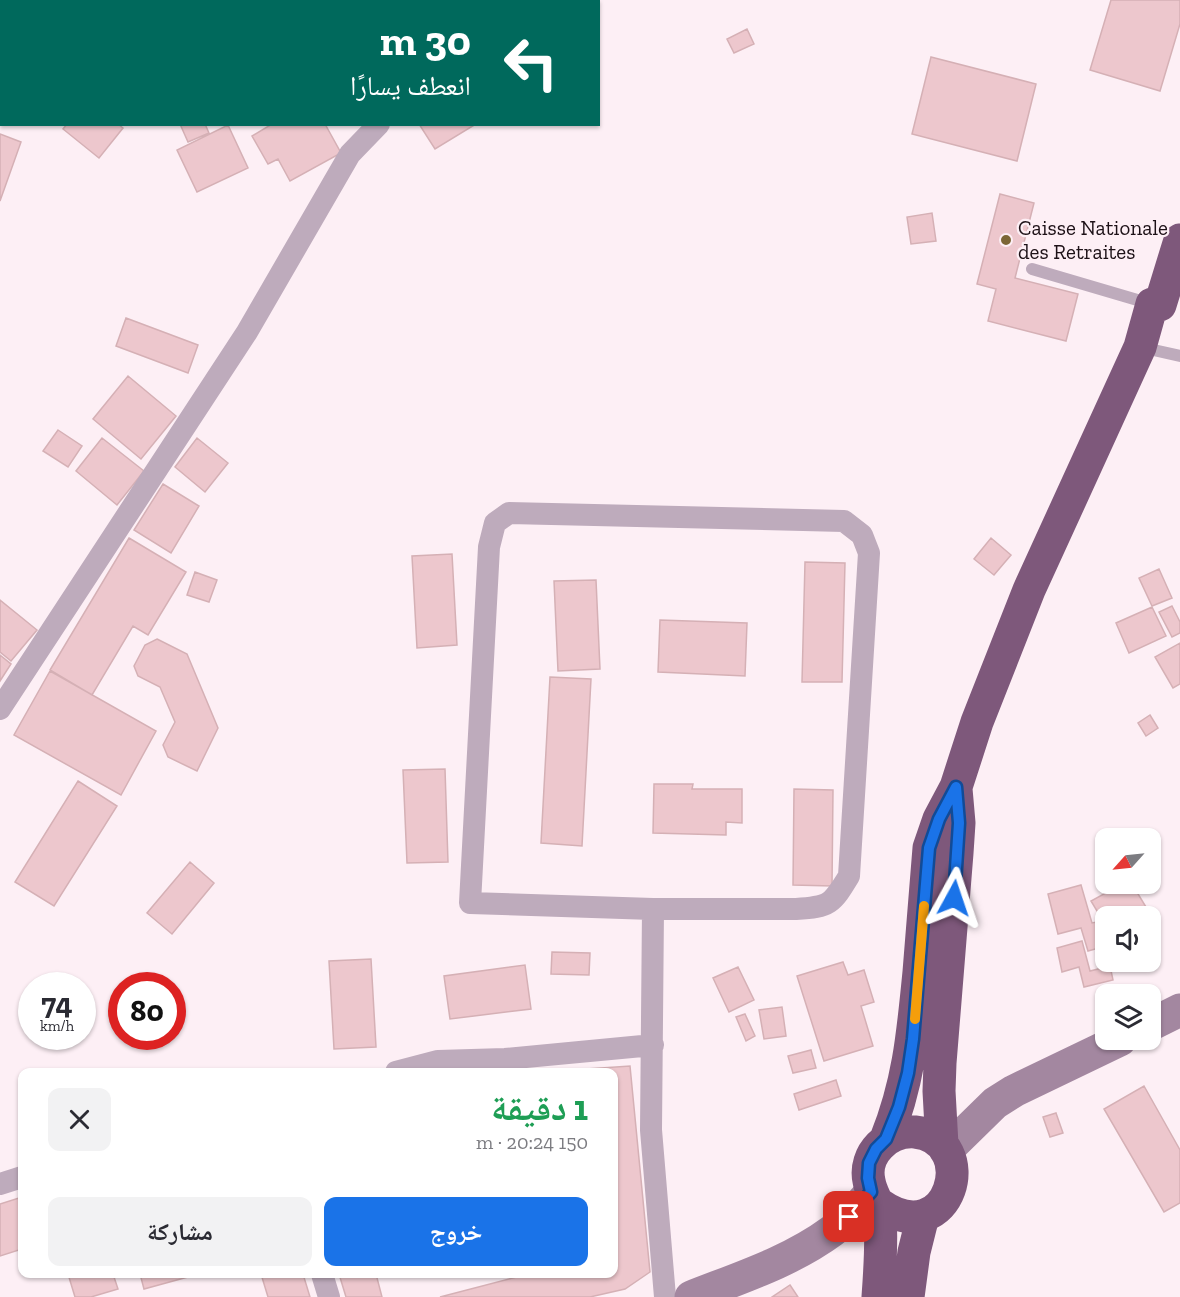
<!DOCTYPE html>
<html lang="ar">
<meta charset="utf-8">
<style>
:root{--surface:#fff;--page:#f2f2f3;--text:#2b2b33;--muted:#7c7c81;--accent:#1a73e8}
body{margin:0;font-family:"Zilla Slab","Noto Naskh Arabic",serif;background:var(--page);color:var(--text);direction:rtl;height:100vh;display:flex;flex-direction:column;font-size:22px;white-space:nowrap}
*{box-sizing:border-box;margin:0}
p{font-size:20px;color:var(--muted)}
.icon{flex:none;width:33px;height:33px;fill:none;stroke:currentColor;stroke-width:2;stroke-linecap:round;stroke-linejoin:round}
.map{position:relative;flex:1;overflow:hidden;direction:ltr}
.drawer{position:absolute;left:18px;top:1068px;width:600px;height:210px;display:flex;flex-direction:column;background:var(--surface);border-radius:12px;box-shadow:0 2px 4px #0004;direction:rtl}
.drawer>*{flex:none}
.top-card{position:absolute;left:0px;top:0px;width:600px;height:126px;box-shadow:0 2px 4px #0004;direction:rtl;background:#00695c;color:#fff;overflow:hidden}
.needle{width:39px;rotate:243deg}
.controls{position:absolute;left:1095px;top:828px;display:grid;gap:12px}
.controls a{display:grid;place-items:center;width:66px;height:66px;border-radius:12px;background:var(--surface);box-shadow:0 2px 4px #0004;font-size:30px}
.speed{position:absolute;left:18px;top:972px;display:flex;gap:12px;font-size:30px;font-weight:700;text-align:center}
.speed>*{display:grid;place-content:center;width:78px;height:78px;border-radius:50%;background:var(--surface);box-shadow:0 2px 4px #0004;line-height:1}
.speed small{font-size:15px;font-weight:400}
.speed .limit{border:9px solid #d22;background:#fff;color:#111}
.pin{position:absolute;display:grid;place-items:center;width:51px;height:51px;color:#fff;margin:-26px;border-radius:12px;box-shadow:0 3px 9px #0006}
.me{position:absolute;width:66px;margin:-33px;rotate:5deg;stroke-linejoin:round;filter:drop-shadow(0 0 4px #0008)}
.turn{display:flex;align-items:center;gap:21px;height:126px;padding:0 30px;font-size:27px}
.turn .icon{width:78px;height:78px;stroke-width:2.5}
.turn b{display:block;font-size:42px;line-height:51px}
.round{display:grid;place-items:center;flex:none;width:63px;height:63px;border-radius:12px;background:var(--page)}
.overview{display:flex;align-items:center;justify-content:space-between;height:102px;padding:0 30px}
h1{font-size:36px;font-weight:800;line-height:45px;color:#1e9e55}
.primary-button{display:flex;gap:12px;margin-top:auto;padding:12px 30px}
.primary-button a{flex:1;height:69px;border-radius:12px;background:var(--accent);color:#fff;font-size:24px;font-weight:800;line-height:69px;text-align:center}
.primary-button a+a{background:var(--page);color:var(--text)}
.map>svg:first-child{display:block}
.building{fill:#edc7cd;stroke:#d5b0b5;stroke-width:1.5}
.lines{fill:none;stroke-linecap:round;stroke-linejoin:round}
.lane{stroke:#beabbc;stroke-width:12}
.street{stroke:#beabbc;stroke-width:22}
.secondary{stroke:#a387a0;stroke-width:33}
.highway{stroke:#7e587b;stroke-width:33}
.route-casing{stroke:#114b97;stroke-width:15}
.route{stroke:#1a73e8;stroke-width:10}
.slow{stroke:#f59e0b;stroke-width:10}
.poi-dot{fill:#7c6636;stroke:#fdeff5;stroke-width:2}
.labels{text-anchor:middle;stroke-width:4.5;stroke-linejoin:round;paint-order:stroke}
.poi-label{font-size:21px;fill:#1d1117;stroke:#fdeff5;text-anchor:start}
</style>
<div class="map">
<svg width="1180" height="1297" viewBox="0 0 1180 1297">
<rect width="100%" height="100%" fill="#fdeff5"/>
<path class="building" d="M 125,0 L 174,0 L 126,2 Z
M 187,0 L 253,0 L 254,2 L 188,2 Z
M 370,0 L 432,0 L 433,2 L 371,2 Z
M 1111,0 L 1180,0 L 1180,24 L 1160,91 L 1090,70 Z
M 747,29 L 754,44 L 734,53 L 727,39 Z
M 931,57 L 1036,84 L 1017,161 L 912,134 Z
M 67,124 L 118,124 L 123,128 L 99,158 L 63,129 Z
M 180,124 L 205,124 L 209,133 L 188,142 Z
M 272,124 L 325,124 L 341,153 L 290,181 L 278,159 L 268,164 L 252,136 Z
M 419,124 L 476,124 L 435,149 Z
M 228,125 L 248,168 L 197,192 L 177,150 Z
M 0,134 L 21,142 L 0,201 Z
M 1000,194 L 1034,203 L 1015,278 L 1078,294 L 1066,341 L 988,321 L 996,289 L 977,284 Z
M 932,213 L 936,241 L 911,244 L 907,217 Z
M 126,318 L 198,345 L 188,373 L 116,346 Z
M 128,376 L 176,416 L 141,459 L 93,419 Z
M 58,430 L 82,446 L 68,467 L 43,451 Z
M 102,438 L 144,471 L 117,505 L 76,471 Z
M 197,438 L 228,463 L 205,492 L 175,467 Z
M 163,484 L 199,506 L 171,553 L 134,530 Z
M 129,538 L 186,572 L 148,635 L 133,626 L 92,695 L 50,670 Z
M 991,538 L 1011,555 L 994,575 L 974,559 Z
M 452,554 L 457,645 L 417,648 L 412,556 Z
M 805,562 L 845,563 L 842,682 L 802,682 Z
M 1159,569 L 1172,598 L 1152,606 L 1139,578 Z
M 195,572 L 217,580 L 209,602 L 187,595 Z
M 596,580 L 600,669 L 558,671 L 554,581 Z
M 0,600 L 37,630 L 11,661 L 0,652 Z
M 1172,606 L 1180,622 L 1180,633 L 1172,637 L 1159,612 Z
M 1152,607 L 1166,636 L 1129,653 L 1116,623 Z
M 660,620 L 747,623 L 745,676 L 658,672 Z
M 157,639 L 187,654 L 218,728 L 197,771 L 168,757 L 163,745 L 175,722 L 160,687 L 138,676 L 134,666 L 145,645 Z
M 1180,643 L 1180,684 L 1173,688 L 1155,657 Z
M 0,655 L 11,664 L 0,681 Z
M 50,671 L 156,731 L 121,795 L 14,735 Z
M 550,677 L 591,679 L 582,846 L 541,843 Z
M 1150,715 L 1158,728 L 1146,736 L 1138,723 Z
M 445,769 L 448,862 L 407,863 L 403,770 Z
M 78,781 L 117,806 L 54,906 L 15,882 Z
M 654,784 L 693,784 L 692,789 L 742,789 L 742,823 L 726,822 L 726,835 L 653,833 Z
M 794,789 L 833,790 L 832,886 L 793,885 Z
M 190,862 L 214,883 L 172,934 L 147,913 Z
M 1122,884 L 1132,884 L 1146,907 L 1129,916 L 1106,916 L 1106,926 L 1091,901 Z
M 1081,885 L 1092,923 L 1102,921 L 1106,937 L 1106,946 L 1088,951 L 1081,928 L 1058,934 L 1048,894 Z
M 1082,941 L 1090,971 L 1110,966 L 1113,980 L 1084,987 L 1079,967 L 1062,972 L 1057,948 Z
M 552,952 L 590,953 L 589,975 L 551,974 Z
M 371,959 L 376,1047 L 334,1049 L 329,961 Z
M 843,962 L 848,975 L 864,970 L 874,1002 L 861,1006 L 873,1046 L 824,1061 L 797,976 Z
M 1110,962 L 1136,962 L 1112,968 Z
M 525,965 L 531,1009 L 450,1019 L 444,976 Z
M 738,967 L 754,1000 L 729,1012 L 713,978 Z
M 782,1007 L 786,1036 L 764,1039 L 759,1010 Z
M 745,1014 L 755,1036 L 746,1041 L 736,1017 Z
M 811,1050 L 816,1068 L 793,1073 L 788,1056 Z
M 630,1066 L 650,1272 L 625,1289 L 590,1297 L 440,1297 L 528,1274 L 614,1274 L 614,1072 L 588,1072 L 587,1069 Z
M 836,1080 L 841,1096 L 799,1110 L 794,1094 Z
M 1144,1086 L 1180,1150 L 1180,1203 L 1164,1212 L 1104,1109 Z
M 1056,1113 L 1063,1133 L 1050,1137 L 1043,1117 Z
M 22,1197 L 22,1249 L 0,1256 L 0,1204 Z
M 68,1274 L 113,1274 L 118,1289 L 91,1297 L 75,1297 Z
M 140,1274 L 187,1274 L 188,1277 L 144,1289 Z
M 261,1274 L 303,1274 L 310,1297 L 268,1297 Z
M 339,1274 L 376,1274 L 382,1297 L 346,1297 Z
M 790,1285 L 798,1297 L 772,1297 Z"/>
<g class="lines">
<path class="lane" d="M 1032,269 L 1151,304
M 1140,347 L 1180,356"/>
<path class="street" d="M 508,2 L 509,0
M 509,513 L 844,521 L 862,535 L 869,553 L 849,876 C 832,904 830,907 796,909 L 653,909 L 470,903 L 489,547 L 495,523 Z
M 0,709 L 247,332 L 350,154 L 379,124
M 653,909 L 651,1130 L 665,1297
M 396,1072 L 438,1061 L 505,1059 L 653,1045
M 0,1184 L 22,1177
M 322,1274 L 329,1297"/>
<path class="secondary" d="M 1150,1025 L 1180,1010
M 946,1151 L 995,1103 L 1014,1091 L 1120,1040
M 691,1297 C 739,1278 790,1262 832,1231 C 847,1220 859,1206 871,1192"/>
<path class="highway" d="M 886,1139 C 909,1082 913,1033 919,972 C 922,931 926,889 929,848 L 939,819 L 956,787 L 977,722 L 1029,590 L 1140,347 L 1152,304 L 1160,305 L 1180,240
M 942,1145 L 939,1091 L 940,1063 L 957,853 L 959,823 L 956,789
M 878,1297 C 880,1270 882,1242 880,1215 C 879,1202 871,1194 869,1181 C 863,1154 888,1130 915,1132 C 982,1139 951,1255 879,1204
M 908,1297 L 914,1252 L 923,1216"/>
</g>
<g class="lines">
<defs>
<path id="route" d="M 849,1217 L 871,1192 L 868,1178 L 869,1163 L 876,1149 L 886,1139 L 899,1107 L 908,1073 L 913,1039 L 929,848 L 939,819 L 956,787 L 959,823 L 954,898"/>
</defs>
<use href="#route" class="route-casing"/>
<use href="#route" class="route"/>
<path class="slow" d="M 915,1019 L 924,906"/>
</g>
<circle class="poi-dot" cx="1006" cy="240" r="6"/>
<g class="labels">
<g class="poi-label">
<text x="1018" y="235">Caisse Nationale<tspan x="1018" dy="24">des Retraites</tspan></text>
</g>
</g>
</svg>
<div class="controls">
<a><svg class="needle" viewBox="-14 -14 28 28"><path d="M0-13l5 13h-10z" fill="#e53935"/><path d="M0 13l5-13h-10z" fill="#7c7c81"/></svg></a>
<a><svg class="icon" aria-label="sound" viewBox="0 0 24 24"><path d="M4 9h4l5-4v14l-5-4H4zM17 9q2 3 0 6"/></svg></a>
<a><svg class="icon" aria-label="layers" viewBox="0 0 24 24"><path d="M12 4l9 5-9 5-9-5zM3 14l9 5 9-5"/></svg></a>
</div>
<div class="speed"><div>74<small>km/h</small></div><div class="limit">80</div></div>
<div class="pin" style="left:849px;top:1217px;background:#d93025"><svg class="icon" aria-label="arrive" viewBox="0 0 24 24"><path d="M6 21V4h12l-3 4 3 4H6"/></svg></div>
<svg class="me" style="left:954px;top:898px" viewBox="-20 -20 40 40"><path d="M0-17L14 15 0 8-14 15z" fill="#1a73e8" stroke="#fff" stroke-width="4"/></svg>
<div class="top-card">
<div class="turn"><svg class="icon" aria-label="left" viewBox="0 0 24 24"><path d="M17 20v-9H6M10 6l-5 5 5 5"/></svg><div><b>30 m</b>انعطف يسارًا</div></div>
</div>
<section class="drawer">
<div class="overview"><div><h1>1 دقيقة</h1><p>150 m · 20:24</p></div><a class="round"><svg class="icon" aria-label="close" viewBox="0 0 24 24"><path d="M6 6l12 12M18 6L6 18"/></svg></a></div>
<div class="primary-button"><a>خروج</a><a>مشاركة</a></div>
</section>
</div>
